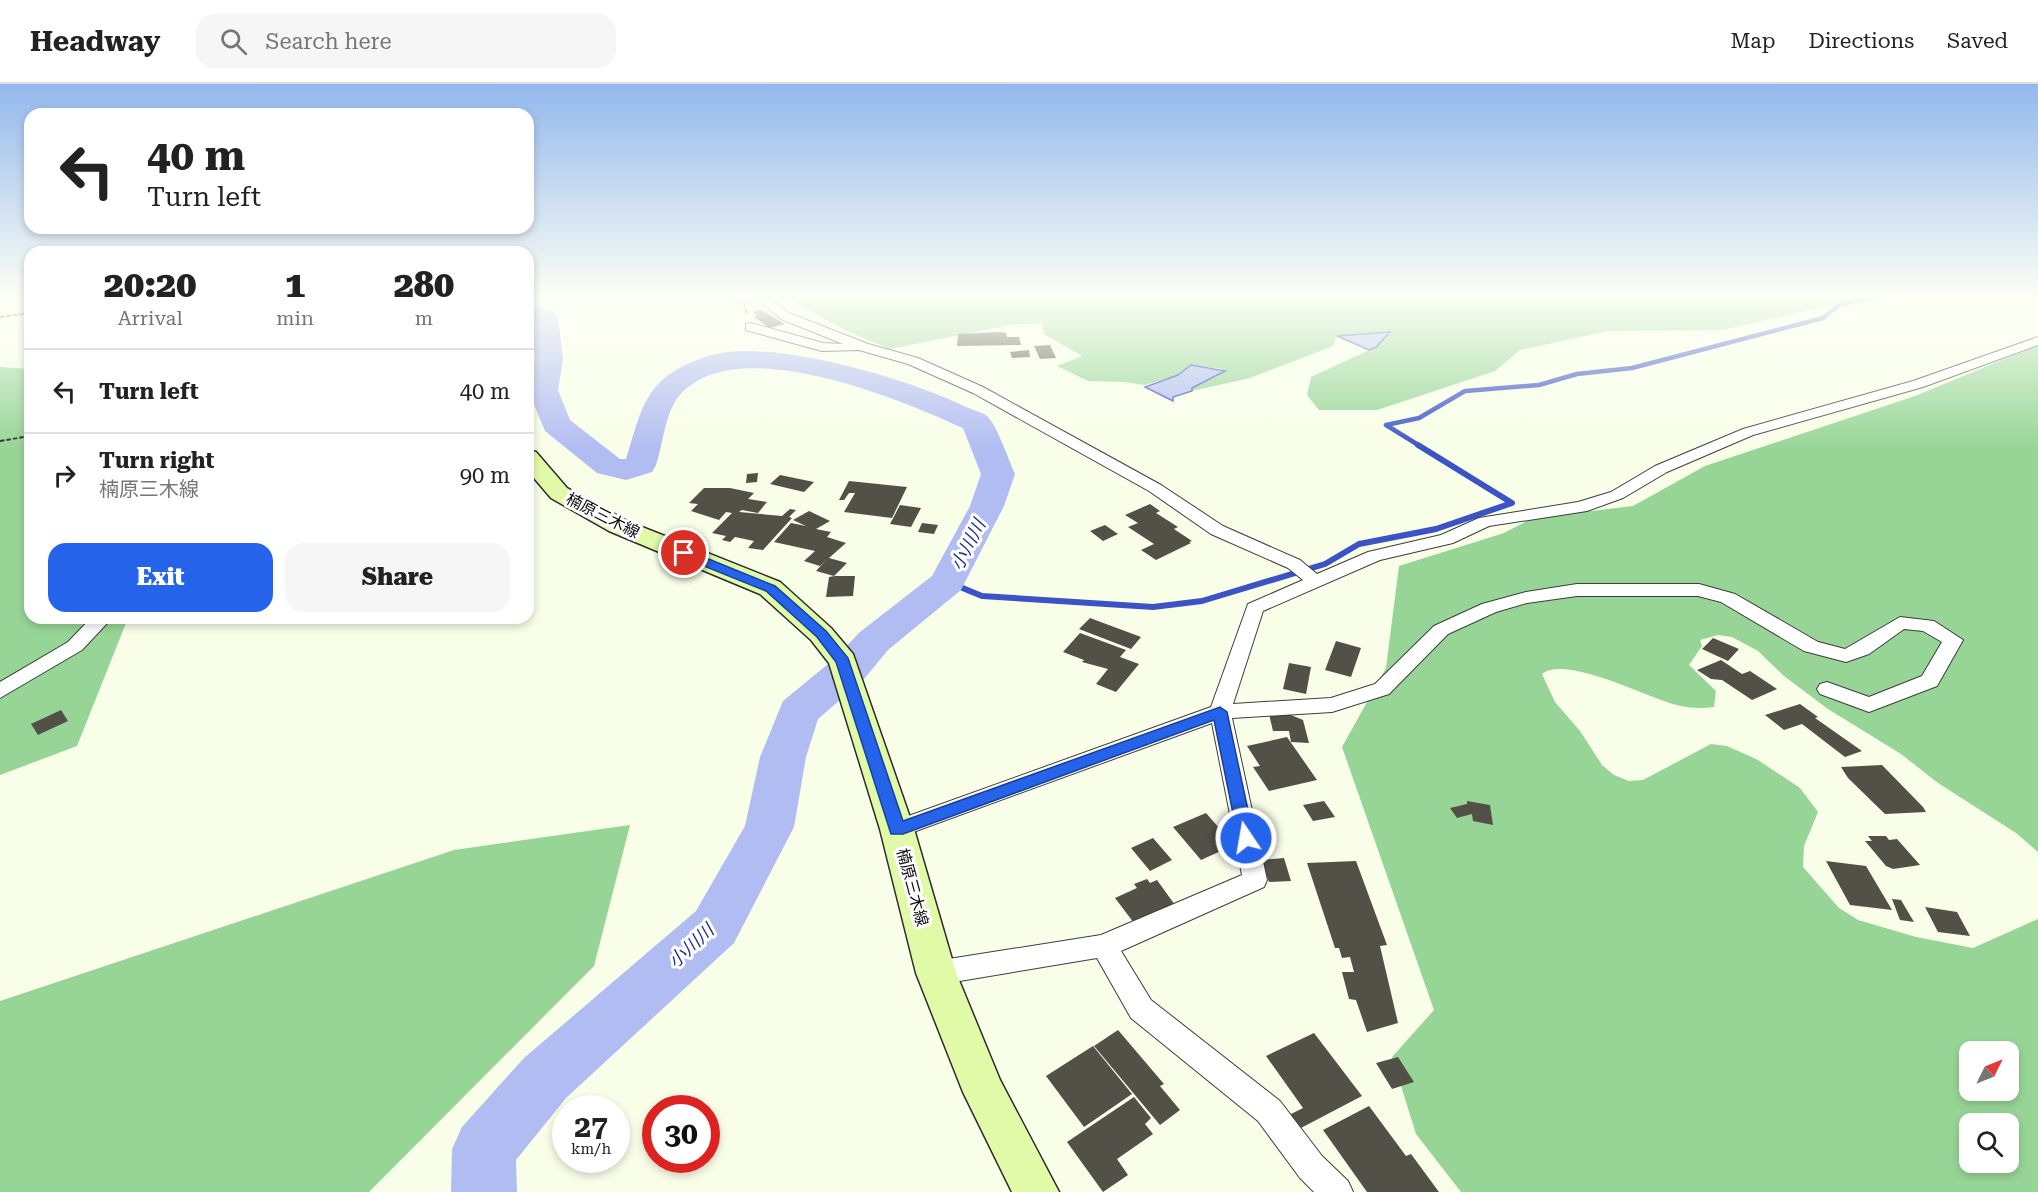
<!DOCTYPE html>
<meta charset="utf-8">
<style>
:root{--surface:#fff;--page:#f6f6f6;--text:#222;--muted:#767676;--line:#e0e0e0;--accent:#2563eb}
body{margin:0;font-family:"Roboto Serif","Noto Sans JP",serif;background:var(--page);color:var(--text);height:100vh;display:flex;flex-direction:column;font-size:22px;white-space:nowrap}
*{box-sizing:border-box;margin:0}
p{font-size:20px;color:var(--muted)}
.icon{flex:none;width:33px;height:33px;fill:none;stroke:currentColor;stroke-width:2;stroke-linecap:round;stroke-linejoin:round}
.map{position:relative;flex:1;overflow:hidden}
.details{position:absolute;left:24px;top:162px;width:510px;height:378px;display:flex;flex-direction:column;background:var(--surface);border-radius:18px;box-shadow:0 3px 9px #0003}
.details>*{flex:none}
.hud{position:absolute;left:24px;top:24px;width:510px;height:126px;border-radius:18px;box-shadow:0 3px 9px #0003;background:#fff;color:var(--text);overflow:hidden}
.needle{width:39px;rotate:47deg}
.controls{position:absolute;left:1959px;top:957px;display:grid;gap:12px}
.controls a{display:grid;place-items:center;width:60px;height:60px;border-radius:12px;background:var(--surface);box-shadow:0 3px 9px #0003;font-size:30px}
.speed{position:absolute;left:552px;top:1011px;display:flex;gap:12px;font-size:30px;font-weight:700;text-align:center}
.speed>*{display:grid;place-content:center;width:78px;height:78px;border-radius:50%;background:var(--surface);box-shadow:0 3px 9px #0003;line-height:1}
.speed small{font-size:15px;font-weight:400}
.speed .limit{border:9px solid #d22;background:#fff;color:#111}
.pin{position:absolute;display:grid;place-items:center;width:51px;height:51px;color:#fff;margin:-26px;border:3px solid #fff;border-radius:50%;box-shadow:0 2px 6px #0007}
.me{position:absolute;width:66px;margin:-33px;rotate:348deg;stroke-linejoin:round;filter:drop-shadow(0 0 4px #0008)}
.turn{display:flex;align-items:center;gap:21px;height:126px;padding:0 24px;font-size:27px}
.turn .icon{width:78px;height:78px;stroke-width:2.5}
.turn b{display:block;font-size:42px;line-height:51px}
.eta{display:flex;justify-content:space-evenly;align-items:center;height:102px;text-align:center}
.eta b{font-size:36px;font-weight:800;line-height:42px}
.action{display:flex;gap:12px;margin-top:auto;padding:12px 24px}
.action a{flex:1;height:69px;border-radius:18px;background:var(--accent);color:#fff;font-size:24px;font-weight:800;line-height:69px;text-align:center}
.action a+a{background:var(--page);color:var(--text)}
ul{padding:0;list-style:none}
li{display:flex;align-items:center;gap:18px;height:84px;padding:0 24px;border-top:2px solid var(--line)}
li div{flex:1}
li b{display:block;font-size:22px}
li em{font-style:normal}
header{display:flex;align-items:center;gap:36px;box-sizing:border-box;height:84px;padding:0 30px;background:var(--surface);border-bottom:2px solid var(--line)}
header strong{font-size:28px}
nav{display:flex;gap:33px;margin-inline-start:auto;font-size:21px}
.search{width:420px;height:54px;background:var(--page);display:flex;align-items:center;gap:15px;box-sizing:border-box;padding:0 21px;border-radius:18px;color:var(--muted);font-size:22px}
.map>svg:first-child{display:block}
.forest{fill:#97d596;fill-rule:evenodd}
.water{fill:#b1bdf2;stroke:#3c53c5;stroke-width:1.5}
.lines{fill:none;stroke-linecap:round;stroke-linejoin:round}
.stream-far1{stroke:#3c53c5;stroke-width:4.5}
.stream{stroke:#3c53c5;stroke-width:6}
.river{fill:#b1bdf2;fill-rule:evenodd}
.building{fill:#525047}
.street-casing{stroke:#3d3d3d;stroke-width:2}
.secondary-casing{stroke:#2c2c2c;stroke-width:3}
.path{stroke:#2c2c2c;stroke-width:2;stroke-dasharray:4.5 2;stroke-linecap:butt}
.street{fill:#fff;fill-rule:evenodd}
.secondary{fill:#e0faa7;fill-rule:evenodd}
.route{fill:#2563eb;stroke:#184099;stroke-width:1.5}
.labels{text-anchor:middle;stroke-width:6;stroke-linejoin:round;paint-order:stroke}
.street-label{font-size:16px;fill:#0a0a0a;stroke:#fff}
.water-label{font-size:18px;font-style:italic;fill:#1c2c94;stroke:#fff}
</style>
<header>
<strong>Headway</strong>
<div class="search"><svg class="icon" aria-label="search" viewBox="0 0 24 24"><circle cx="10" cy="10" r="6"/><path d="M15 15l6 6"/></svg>Search here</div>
<nav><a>Map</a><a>Directions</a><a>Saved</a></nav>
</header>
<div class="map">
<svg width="2038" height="1108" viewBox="0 0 2038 1108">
<rect width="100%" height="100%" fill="#f9fee9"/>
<path class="forest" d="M 779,211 L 1877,211 L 1722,246 L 1608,247 L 1520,266 L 1495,287 L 1377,326 L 1319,326 L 1307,311 L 1311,293 L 1376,263 L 1389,247 L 1337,252 L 1333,262 L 1250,294 L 1192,307 L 1192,304 L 1219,291 L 1222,285 L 1191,281 L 1178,291 L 1145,301 L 1124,298 L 1088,297 L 1057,282 L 1082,272 L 1044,250 L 1042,239 L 1009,241 L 890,265 L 847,247 Z
M 2038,261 L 2038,768 L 2016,749 L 1938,699 L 1901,670 L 1828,625 L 1784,592 L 1758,567 L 1732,553 L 1718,551 L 1700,556 L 1702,562 L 1689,581 L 1716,607 L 1714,623 C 1701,625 1686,624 1673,620 C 1644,612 1565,571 1542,590 L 1555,618 L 1580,647 L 1602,681 L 1614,691 L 1629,697 L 1643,696 L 1711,660 L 1727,662 L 1758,676 L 1800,704 L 1818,728 L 1804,762 L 1803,783 L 1839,824 L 1858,836 L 1916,853 L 1973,864 L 2038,835 L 2038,1108 L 1461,1108 L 1416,1050 L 1392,973 L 1434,926 L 1342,663 L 1386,584 L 1399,482 L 1504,449 L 1533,434 L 1633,422 L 1705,382 L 1915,312 ZM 1970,968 L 2008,968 L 2008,1006 L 1970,1006 ZM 1970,1040 L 2008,1040 L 2008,1078 L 1970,1078 Z
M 0,283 L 30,285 L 30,534 L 128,534 L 77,662 L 0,691 Z
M 630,741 L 594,882 L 369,1108 L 0,1108 L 0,917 L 454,766 Z"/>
<path class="water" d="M 1390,248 L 1376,263 L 1369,266 L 1337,252 Z
M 1191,281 L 1225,287 L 1192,304 L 1192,307 L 1173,313 L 1173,317 L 1145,303 L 1178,291 Z"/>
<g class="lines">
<path class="stream-far1" d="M 1420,362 L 1386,341 L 1419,334 L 1465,307 L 1539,301 L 1577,290 L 1632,284 L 1823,234 L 1840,220 L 1887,211"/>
<path class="stream" d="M 948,498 L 982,512 L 1153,523 L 1202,517 L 1325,480 L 1359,460 L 1436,445 L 1512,419 L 1418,361"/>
<path class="river" d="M 528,221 L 554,228 L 558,234 L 563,275 L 558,306 L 570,336 L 620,375 L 626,375 C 635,348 640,317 661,297 C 679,281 705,271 728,268 C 791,261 909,295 966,323 C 972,326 982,328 987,332 C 997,341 1009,377 1015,390 L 1004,422 L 961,506 L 888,566 L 864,595 L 818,635 L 806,673 L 794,743 L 734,859 L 566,1014 L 516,1076 L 517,1108 L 451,1108 L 452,1065 L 462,1043 L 524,974 L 696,827 L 745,742 L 760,673 L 783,617 L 834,575 L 860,548 L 932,492 L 970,422 L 981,390 L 963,344 C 900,315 735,246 679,312 C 665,329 663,360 656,381 L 652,388 L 626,396 L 597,389 L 545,347 L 528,306 L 535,275 Z"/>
</g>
<path class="building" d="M 761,226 L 785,240 L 770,244 L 754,233 L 757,232 L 753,228 Z
M 1001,248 L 1006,249 L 1007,253 L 1019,253 L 1021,261 L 957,262 L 958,250 Z
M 1050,261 L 1056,274 L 1040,275 L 1034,262 Z
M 1029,266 L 1030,273 L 1012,274 L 1010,268 Z
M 758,389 L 757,398 L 746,399 L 747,390 Z
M 780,391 L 814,398 L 804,408 L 770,400 Z
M 849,397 L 907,403 L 892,434 L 844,428 L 855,409 L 849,409 L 844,416 L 839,416 Z
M 704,404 L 730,404 L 754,409 L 748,415 L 767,418 L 758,429 L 742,426 L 739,428 L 782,432 L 790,425 L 796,426 L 789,433 L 792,434 L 763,466 L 748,464 L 754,457 L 735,453 L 730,458 L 722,456 L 726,452 L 712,449 L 732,429 L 726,428 L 719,436 L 691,427 L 698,420 L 689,419 Z
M 1150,420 L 1160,427 L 1156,429 L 1178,443 L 1174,445 L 1192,457 L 1189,458 L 1191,459 L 1156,476 L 1141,466 L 1154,460 L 1128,443 L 1138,439 L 1125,431 Z
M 900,421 L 921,424 L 911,443 L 890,440 Z
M 809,427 L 830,437 L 816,445 L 831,448 L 827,453 L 846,459 L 829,474 L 847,479 L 834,492 L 816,487 L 827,475 L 820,482 L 804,477 L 815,467 L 774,458 L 791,439 L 806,442 L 793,436 Z
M 922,439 L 938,441 L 934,450 L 918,448 Z
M 1105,441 L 1118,450 L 1103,457 L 1090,447 Z
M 835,492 L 855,492 L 853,512 L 826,513 L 829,493 Z
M 1090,534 L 1141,553 L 1131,565 L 1079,545 Z
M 1080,549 L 1126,566 L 1120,573 L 1139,580 L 1116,608 L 1096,600 L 1108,585 L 1082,578 L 1084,576 L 1063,568 Z
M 1713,554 L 1739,565 L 1728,577 L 1702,565 Z
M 1336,557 L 1361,564 L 1351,593 L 1325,586 Z
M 1721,576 L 1742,590 L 1750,587 L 1777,605 L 1752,616 L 1722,596 L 1711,595 L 1697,586 Z
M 1289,579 L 1311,583 L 1306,610 L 1283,605 Z
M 1800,620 L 1818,633 L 1815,634 L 1862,667 L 1845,673 L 1802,640 L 1784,646 L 1765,631 Z
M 61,626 L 68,637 L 38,651 L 31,640 Z
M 1269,630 L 1291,631 L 1303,636 L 1309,659 L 1291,658 L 1289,647 L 1273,647 Z
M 1287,653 L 1317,696 L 1269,707 L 1253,683 L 1260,682 L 1247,662 Z
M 1882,681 L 1923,723 L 1926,728 L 1885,730 L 1848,694 L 1841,683 Z
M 1324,717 L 1335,733 L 1313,737 L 1303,721 Z
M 1467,717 L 1490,721 L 1493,741 L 1473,737 L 1472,730 L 1457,734 L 1450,724 L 1467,720 Z
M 1206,729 L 1234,761 L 1201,776 L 1173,743 Z
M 1868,752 L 1886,752 L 1889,756 L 1897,755 L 1920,781 L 1893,785 L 1886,782 L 1865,757 L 1872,757 Z
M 1153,754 L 1172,776 L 1150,787 L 1131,764 Z
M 1284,774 L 1291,797 L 1269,798 L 1261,776 Z
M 1356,777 L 1387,861 L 1380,862 L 1398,939 L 1367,948 L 1356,916 L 1349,915 L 1342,888 L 1354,888 L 1350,873 L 1342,874 L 1339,864 L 1335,864 L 1307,779 Z
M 1826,777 L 1866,782 L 1892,826 L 1850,821 Z
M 1147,795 L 1150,799 L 1157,796 L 1175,821 L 1134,839 L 1115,814 L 1137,804 L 1134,800 Z
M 1892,815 L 1901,816 L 1914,838 L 1900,836 Z
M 1925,823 L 1957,828 L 1970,852 L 1938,848 Z
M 1118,946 L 1164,1000 L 1160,1002 L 1180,1026 L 1160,1041 L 1094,962 Z
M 1314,949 L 1362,1012 L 1299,1045 L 1289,1031 L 1303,1024 L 1266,972 Z
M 1093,962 L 1132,1010 L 1084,1043 L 1046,992 Z
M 1398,973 L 1414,998 L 1392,1005 L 1376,979 Z
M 1134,1013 L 1151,1034 L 1145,1040 L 1153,1050 L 1117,1075 L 1128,1091 L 1103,1108 L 1067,1058 Z
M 1369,1022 L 1406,1072 L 1411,1070 L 1439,1108 L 1367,1108 L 1323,1046 Z"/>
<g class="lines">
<defs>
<path id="street" d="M 753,211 L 766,211 L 789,229 L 868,260 L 918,274 L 983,303 L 1161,401 L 1223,442 L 1300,476 L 1317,490 L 1368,468 L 1441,451 L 1479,434 L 1578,418 L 1611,408 L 1655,382 L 1743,345 L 1913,297 L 2038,253 L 2038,261 L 1923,303 L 1753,351 L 1667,388 L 1623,414 L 1587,427 L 1489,442 L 1453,459 L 1380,476 L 1263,527 L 1233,620 L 1331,614 L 1375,600 L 1434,542 L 1482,520 L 1526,508 L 1577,500 L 1699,500 L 1735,510 L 1818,558 L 1845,565 L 1900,533 L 1934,537 L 1963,556 L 1937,602 L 1869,628 L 1820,610 L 1817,605 L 1820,600 L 1827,598 L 1869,613 L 1922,592 L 1942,558 L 1923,547 L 1904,545 L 1869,570 L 1846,578 L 1804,567 L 1721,518 L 1698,512 L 1577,512 L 1527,519 L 1496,528 L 1448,550 L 1389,610 L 1332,628 L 1232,634 L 1267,796 L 1264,803 L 1121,867 L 1151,916 L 1280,1017 L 1322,1072 L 1348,1097 L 1353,1108 L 1314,1108 L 1300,1094 L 1258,1037 L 1131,934 L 1097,874 L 936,901 L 927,897 L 923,889 L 927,881 L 936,877 L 1101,851 L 1242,791 L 1212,639 L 905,751 L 897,754 L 889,751 L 885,745 L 889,739 L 1211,623 L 1248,520 L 1303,496 L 1288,484 L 1211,450 L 1149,407 L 973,309 L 908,280 L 859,266 L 822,267 L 746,246 L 746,240 L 751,239 L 823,259 L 843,260 L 781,235 Z
M 91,534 L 112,534 L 82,566 L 0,614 L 0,598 L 68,558 Z"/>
<path id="secondary" d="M 528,366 L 536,368 L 567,404 L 627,437 L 780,498 L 831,544 L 853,570 L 914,745 L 956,889 L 1000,996 L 1059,1108 L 1012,1108 L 963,1008 L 916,889 L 880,745 L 829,579 L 811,556 L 760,510 L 609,447 L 551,414 L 528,387 Z"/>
</defs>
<use href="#street" class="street-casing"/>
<use href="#secondary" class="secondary-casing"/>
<path class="path" d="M 726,211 L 744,219 L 747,230
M 2031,211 L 2038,213
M 0,233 L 30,229
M 0,357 L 30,352"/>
<use href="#street" class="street"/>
<use href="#secondary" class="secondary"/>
</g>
<linearGradient id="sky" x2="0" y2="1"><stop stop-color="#92b8ec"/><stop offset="0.58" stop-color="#fcfff5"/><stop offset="1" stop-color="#fcfff5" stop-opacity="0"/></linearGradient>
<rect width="2038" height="366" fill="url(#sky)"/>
<path class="route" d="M 684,465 L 775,502 L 826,547 L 848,574 L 903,737 L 1220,623 L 1227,628 L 1254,754 L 1252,759 L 1240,759 L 1238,754 L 1214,636 L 903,750 L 891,750 L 836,578 L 817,553 L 766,507 L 679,472 L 677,469 Z"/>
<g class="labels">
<g class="street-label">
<text transform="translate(603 431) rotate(27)" y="6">楠原三木線</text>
<text transform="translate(913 803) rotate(75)" y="6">楠原三木線</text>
</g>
<g class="water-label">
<text transform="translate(968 461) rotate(-63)" y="6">小川川</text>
<text transform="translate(691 862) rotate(-43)" y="6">小川川</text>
</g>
</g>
</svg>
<div class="controls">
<a><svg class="needle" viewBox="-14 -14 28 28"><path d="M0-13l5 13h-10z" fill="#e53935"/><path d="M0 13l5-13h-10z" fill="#767676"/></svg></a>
<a><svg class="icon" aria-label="search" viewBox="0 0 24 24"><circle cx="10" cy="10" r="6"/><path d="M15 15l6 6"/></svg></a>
</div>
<div class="speed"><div>27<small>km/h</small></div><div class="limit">30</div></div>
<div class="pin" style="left:684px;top:469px;background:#d93025"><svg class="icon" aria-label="arrive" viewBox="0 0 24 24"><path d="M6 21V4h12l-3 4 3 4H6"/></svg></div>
<svg class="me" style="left:1246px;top:754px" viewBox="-20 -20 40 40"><circle r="17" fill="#2563eb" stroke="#fff" stroke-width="3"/><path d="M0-11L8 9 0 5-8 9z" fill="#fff"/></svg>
<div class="hud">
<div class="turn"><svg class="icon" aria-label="left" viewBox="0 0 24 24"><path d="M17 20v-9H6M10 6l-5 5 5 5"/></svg><div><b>40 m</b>Turn left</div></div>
</div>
<section class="details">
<div class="eta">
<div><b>20:20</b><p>Arrival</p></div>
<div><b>1</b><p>min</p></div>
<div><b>280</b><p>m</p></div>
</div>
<ul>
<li><svg class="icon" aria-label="left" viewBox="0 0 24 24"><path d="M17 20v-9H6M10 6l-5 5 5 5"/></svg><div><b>Turn left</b></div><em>40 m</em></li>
<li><svg class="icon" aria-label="right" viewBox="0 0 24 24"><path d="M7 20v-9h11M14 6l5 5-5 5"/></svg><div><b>Turn right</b><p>楠原三木線</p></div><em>90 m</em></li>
</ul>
<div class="action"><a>Exit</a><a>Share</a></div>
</section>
</div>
